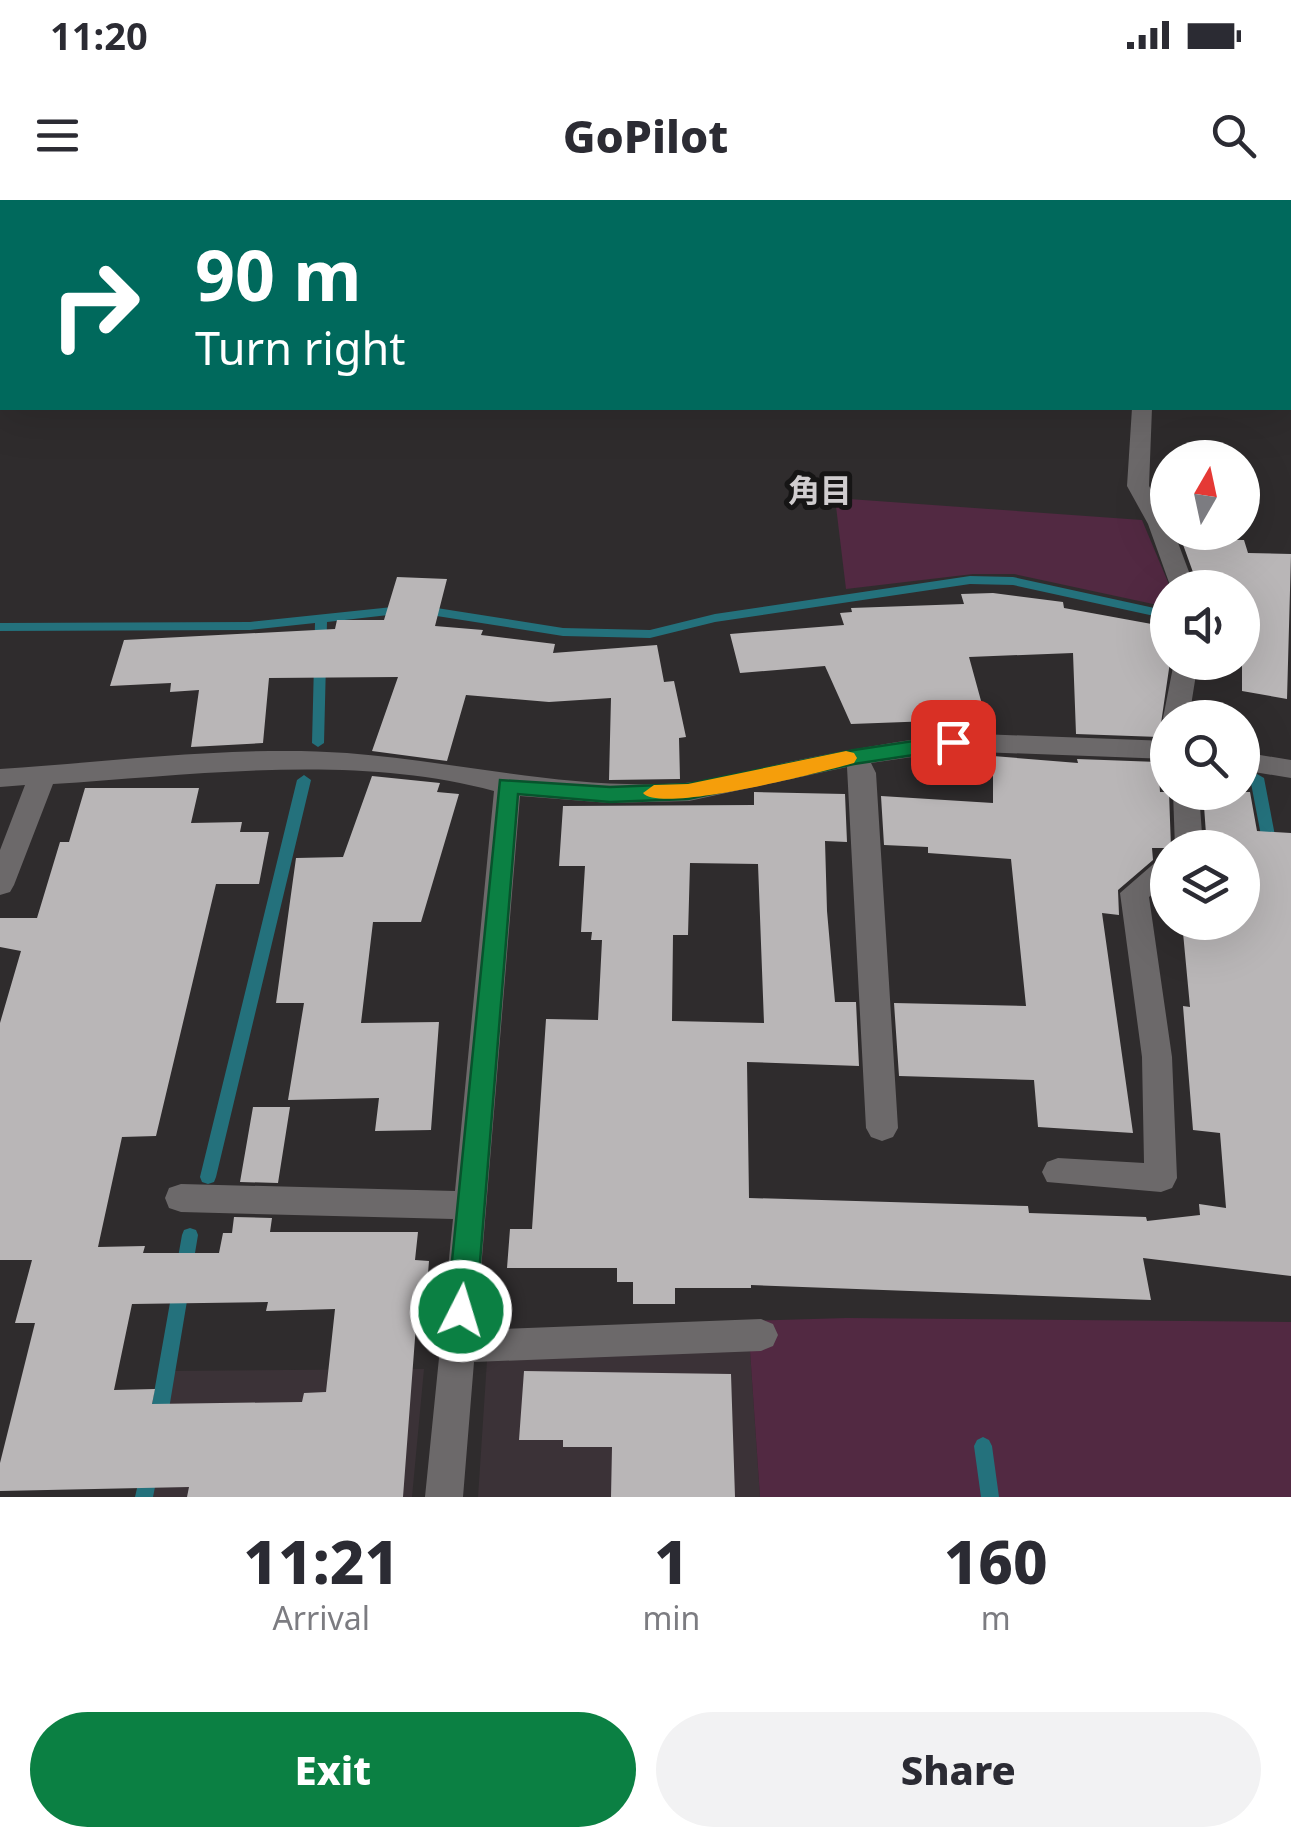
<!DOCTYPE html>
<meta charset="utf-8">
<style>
:root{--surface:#fff;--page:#f2f2f3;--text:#2b2b33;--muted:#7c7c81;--accent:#0b8043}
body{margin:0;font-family:"Noto Sans","Noto Sans JP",sans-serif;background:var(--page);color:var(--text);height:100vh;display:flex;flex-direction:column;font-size:38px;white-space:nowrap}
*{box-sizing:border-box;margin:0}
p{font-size:32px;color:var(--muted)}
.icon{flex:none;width:55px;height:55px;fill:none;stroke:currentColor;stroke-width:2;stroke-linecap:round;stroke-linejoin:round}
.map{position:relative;height:1297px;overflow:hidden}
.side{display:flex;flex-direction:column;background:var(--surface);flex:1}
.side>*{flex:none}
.hud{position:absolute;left:0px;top:0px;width:1292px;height:210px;box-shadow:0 10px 40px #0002;background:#00695c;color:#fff;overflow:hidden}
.needle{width:65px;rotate:9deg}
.controls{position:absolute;left:1150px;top:240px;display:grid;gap:20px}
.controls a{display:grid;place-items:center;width:110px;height:110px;border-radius:50%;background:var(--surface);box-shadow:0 10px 40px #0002;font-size:50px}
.pin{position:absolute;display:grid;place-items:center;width:85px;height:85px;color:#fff;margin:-42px;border-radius:20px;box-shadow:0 5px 15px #0006}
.me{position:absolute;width:110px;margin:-55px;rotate:5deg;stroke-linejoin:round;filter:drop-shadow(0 0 8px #0008)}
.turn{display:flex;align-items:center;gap:35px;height:210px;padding:0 30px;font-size:45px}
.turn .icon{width:130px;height:130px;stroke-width:2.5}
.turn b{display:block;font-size:70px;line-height:85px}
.eta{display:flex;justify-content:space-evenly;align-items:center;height:170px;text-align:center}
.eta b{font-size:60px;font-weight:800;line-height:70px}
.action{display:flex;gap:20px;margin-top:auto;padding:20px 30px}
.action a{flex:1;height:115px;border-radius:60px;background:var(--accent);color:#fff;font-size:40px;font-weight:800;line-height:115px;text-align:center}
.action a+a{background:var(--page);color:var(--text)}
.status{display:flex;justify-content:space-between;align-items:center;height:70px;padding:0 50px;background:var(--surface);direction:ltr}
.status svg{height:28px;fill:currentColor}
header{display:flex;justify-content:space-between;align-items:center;height:130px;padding:0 30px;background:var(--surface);font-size:45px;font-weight:800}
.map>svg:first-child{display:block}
.built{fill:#3b3237}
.green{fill:#522942}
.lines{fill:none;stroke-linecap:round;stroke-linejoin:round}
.stream{fill:#24717c;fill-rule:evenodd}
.building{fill:#b9b6b7;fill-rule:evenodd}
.minor{fill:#6c696a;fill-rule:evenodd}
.route{fill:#0b8043;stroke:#07532c;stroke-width:2.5}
.slow{fill:#f59e0b}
.labels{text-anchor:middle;stroke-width:10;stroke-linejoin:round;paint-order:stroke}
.neighbourhood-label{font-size:32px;font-weight:bold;fill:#d0cdcf;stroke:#161515}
</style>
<div class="status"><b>11:20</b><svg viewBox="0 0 49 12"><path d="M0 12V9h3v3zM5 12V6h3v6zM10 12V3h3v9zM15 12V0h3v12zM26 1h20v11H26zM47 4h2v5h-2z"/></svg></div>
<header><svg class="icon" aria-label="menu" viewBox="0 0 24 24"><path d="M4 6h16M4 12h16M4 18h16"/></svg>GoPilot<svg class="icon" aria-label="search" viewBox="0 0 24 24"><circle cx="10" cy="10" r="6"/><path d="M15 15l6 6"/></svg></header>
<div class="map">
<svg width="1291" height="1297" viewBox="0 0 1291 1297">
<rect width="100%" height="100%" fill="#2f2c2d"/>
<path class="built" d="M 748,1121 L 760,1297 L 478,1297 L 489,1130 Z
M 424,1169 L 412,1297 L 151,1297 L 173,1171 Z"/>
<path class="green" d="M 835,298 L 1142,320 L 1170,387 L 1167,407 L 1014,374 L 973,374 L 846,389 Z
M 847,1118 L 1291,1122 L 1291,1297 L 760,1297 L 748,1121 Z"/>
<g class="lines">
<path class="stream" d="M 1290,185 L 1291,185 L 1291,191 L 1290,191 Z
M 970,376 L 1013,377 L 1168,411 L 1168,419 L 1013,385 L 970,384 L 715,422 L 650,438 L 563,436 L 424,414 L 418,410 L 424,406 L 563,428 L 650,430 L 715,414 Z
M 402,406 L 408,410 L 406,413 L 327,422 L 324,543 L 318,547 L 312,543 L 315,423 L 250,430 L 0,431 L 0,423 L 250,422 Z
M 1257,574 L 1264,578 L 1277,646 L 1270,651 L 1263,646 L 1250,578 Z
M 304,575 L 311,580 L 216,977 L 214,982 L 208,984 L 202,982 L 200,977 L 297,580 Z
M 190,1028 L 196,1030 L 198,1035 L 167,1221 L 164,1227 L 158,1229 L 152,1227 L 149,1221 L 182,1035 L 184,1030 Z
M 983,1237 L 989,1240 L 992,1246 L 999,1297 L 981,1297 L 974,1246 L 977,1240 Z
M 149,1263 L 156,1266 L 158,1272 L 153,1297 L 135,1297 L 142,1266 Z"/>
</g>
<path class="building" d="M 1181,339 L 1244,340 L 1248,353 L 1291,354 L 1287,499 L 1242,491 L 1242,387 L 1198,386 Z
M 397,377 L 447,379 L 435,426 L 483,430 L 481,435 L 555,444 L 553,453 L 657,445 L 664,482 L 674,481 L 686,537 L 679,538 L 680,579 L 609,580 L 611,498 L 549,502 L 466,495 L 447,561 L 372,551 L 398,477 L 269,478 L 263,543 L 191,547 L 199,490 L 170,492 L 171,483 L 110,486 L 124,440 L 335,429 L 337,420 L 384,420 Z
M 993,393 L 1063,402 L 1064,408 L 1168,427 L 1170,462 L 1159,537 L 1076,534 L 1073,453 L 969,457 L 986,519 L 851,524 L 825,466 L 740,473 L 730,434 L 844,425 L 840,413 L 852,412 L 851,408 L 964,404 L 961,394 Z
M 993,556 L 1078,563 L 1077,559 L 1158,562 L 1160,592 L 1169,592 L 1171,648 L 1152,648 L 1153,660 L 1118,690 L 1119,715 L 1102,713 L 1133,933 L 1038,927 L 1034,880 L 899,876 L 894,803 L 1026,806 L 1011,659 L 928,653 L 928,647 L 884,645 L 881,596 L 993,603 Z
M 372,576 L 440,583 L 437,592 L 459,594 L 421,722 L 373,722 L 361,823 L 439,822 L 431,930 L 375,931 L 379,898 L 288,900 L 304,803 L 276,803 L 296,658 L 343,657 Z
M 85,588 L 199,588 L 191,623 L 242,622 L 240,632 L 269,632 L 259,684 L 216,684 L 156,936 L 122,937 L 98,1047 L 145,1046 L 143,1053 L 219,1053 L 223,1033 L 232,1033 L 234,1017 L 272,1018 L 270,1032 L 418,1032 L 415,1060 L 429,1061 L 424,1125 L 416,1125 L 403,1297 L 187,1297 L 189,1287 L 0,1291 L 0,1263 L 35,1123 L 15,1123 L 32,1060 L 0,1060 L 0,823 L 21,751 L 0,747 L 0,718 L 37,718 L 60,642 L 69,642 ZM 268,1102 L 266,1111 L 335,1109 L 326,1192 L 304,1193 L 302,1202 L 152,1204 L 155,1189 L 114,1190 L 132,1104 Z
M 754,592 L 845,594 L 847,642 L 825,641 L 827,711 L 835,802 L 856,802 L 859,866 L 747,862 L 749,998 L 1028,1006 L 1029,1013 L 1146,1017 L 1147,1021 L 1200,1015 L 1199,1004 L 1226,1008 L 1220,933 L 1193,930 L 1183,806 L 1190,807 L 1182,722 L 1242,722 L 1242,648 L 1207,648 L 1203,592 L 1250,592 L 1257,631 L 1291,633 L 1291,1076 L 1143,1058 L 1151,1100 L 751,1085 L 751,1088 L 675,1088 L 675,1104 L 633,1104 L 633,1082 L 617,1082 L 617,1068 L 507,1068 L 510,1029 L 532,1029 L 546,819 L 598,820 L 602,740 L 591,740 L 592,732 L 581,732 L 585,666 L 559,666 L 563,606 L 754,605 ZM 690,663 L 758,664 L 764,823 L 672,821 L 673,735 L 688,735 Z
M 253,907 L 290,907 L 278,983 L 240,982 Z
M 524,1171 L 731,1174 L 735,1297 L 611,1297 L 612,1247 L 563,1247 L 563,1240 L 519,1240 Z"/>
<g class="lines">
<path class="minor" d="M 1077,0 L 1095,0 L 1096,2 L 1079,2 Z
M 0,130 L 2,130 L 2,142 L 0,142 Z
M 1132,208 L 1152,208 L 1149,286 L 1168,319 L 1168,332 L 1174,332 L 1195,388 L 1171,388 L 1148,324 L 1127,286 Z
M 1174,462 L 1198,462 L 1189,518 L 1168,518 L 1168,524 L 1163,518 Z
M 953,533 L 1168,541 L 1168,559 L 953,551 L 871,563 L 876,573 L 898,928 L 893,937 L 882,941 L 871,937 L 866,928 L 847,567 L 689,601 L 610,603 L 520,596 L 476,1130 L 761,1119 L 773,1124 L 778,1135 L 773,1146 L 761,1151 L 474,1162 L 463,1297 L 425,1297 L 453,1019 L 181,1012 L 169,1008 L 165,998 L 169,988 L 181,984 L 455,991 L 494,591 C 354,553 196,575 53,584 L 14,685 L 10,692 L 0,695 L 0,650 L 25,585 L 0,587 L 0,569 C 110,562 238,545 347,553 C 462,562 569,591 685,583 C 720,580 755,569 789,562 C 844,550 898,542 953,533 Z
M 1242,552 L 1291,560 L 1291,578 L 1242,570 Z
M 1173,592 L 1199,592 L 1203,648 L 1175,648 Z
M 1168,657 L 1168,682 L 1149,697 L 1172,857 L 1177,978 L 1172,988 L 1161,992 L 1047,982 L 1042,972 L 1047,962 L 1058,958 L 1144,963 L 1142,857 L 1120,693 L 1158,660 Z"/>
</g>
<path class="route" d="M 953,535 L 960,537 L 963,542 L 960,548 L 854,564 L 688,599 L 610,602 L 518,594 L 476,1111 L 471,1120 L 461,1124 L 451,1120 L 447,1111 L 500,580 L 610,587 L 688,584 L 854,550 Z"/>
<path class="slow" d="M 846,551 L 854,553 L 857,558 L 854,563 C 822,572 661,614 643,593 L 654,585 L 688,584 Z"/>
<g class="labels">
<g class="neighbourhood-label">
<text x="820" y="302">角目</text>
</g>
</g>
</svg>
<div class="controls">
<a><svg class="needle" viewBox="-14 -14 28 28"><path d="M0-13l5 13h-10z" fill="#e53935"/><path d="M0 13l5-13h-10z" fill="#7c7c81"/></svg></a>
<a><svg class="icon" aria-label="sound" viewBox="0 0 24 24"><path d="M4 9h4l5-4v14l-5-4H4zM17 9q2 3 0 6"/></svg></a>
<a><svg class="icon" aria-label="search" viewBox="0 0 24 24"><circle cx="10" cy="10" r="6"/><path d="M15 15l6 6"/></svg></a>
<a><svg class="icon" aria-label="layers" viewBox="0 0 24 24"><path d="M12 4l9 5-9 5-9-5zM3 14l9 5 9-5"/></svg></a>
</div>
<div class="pin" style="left:953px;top:542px;background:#d93025"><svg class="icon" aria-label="arrive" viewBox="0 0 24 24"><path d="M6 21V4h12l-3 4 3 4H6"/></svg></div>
<svg class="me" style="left:461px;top:1111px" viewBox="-20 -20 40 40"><circle r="17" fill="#0b8043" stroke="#fff" stroke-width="3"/><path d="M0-11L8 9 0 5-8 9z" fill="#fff"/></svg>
<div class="hud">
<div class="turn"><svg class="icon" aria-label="right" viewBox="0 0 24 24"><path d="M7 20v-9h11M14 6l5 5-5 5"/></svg><div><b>90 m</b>Turn right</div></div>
</div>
</div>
<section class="side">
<div class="eta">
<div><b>11:21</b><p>Arrival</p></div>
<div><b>1</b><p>min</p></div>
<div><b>160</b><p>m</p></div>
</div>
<div class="action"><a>Exit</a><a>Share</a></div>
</section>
